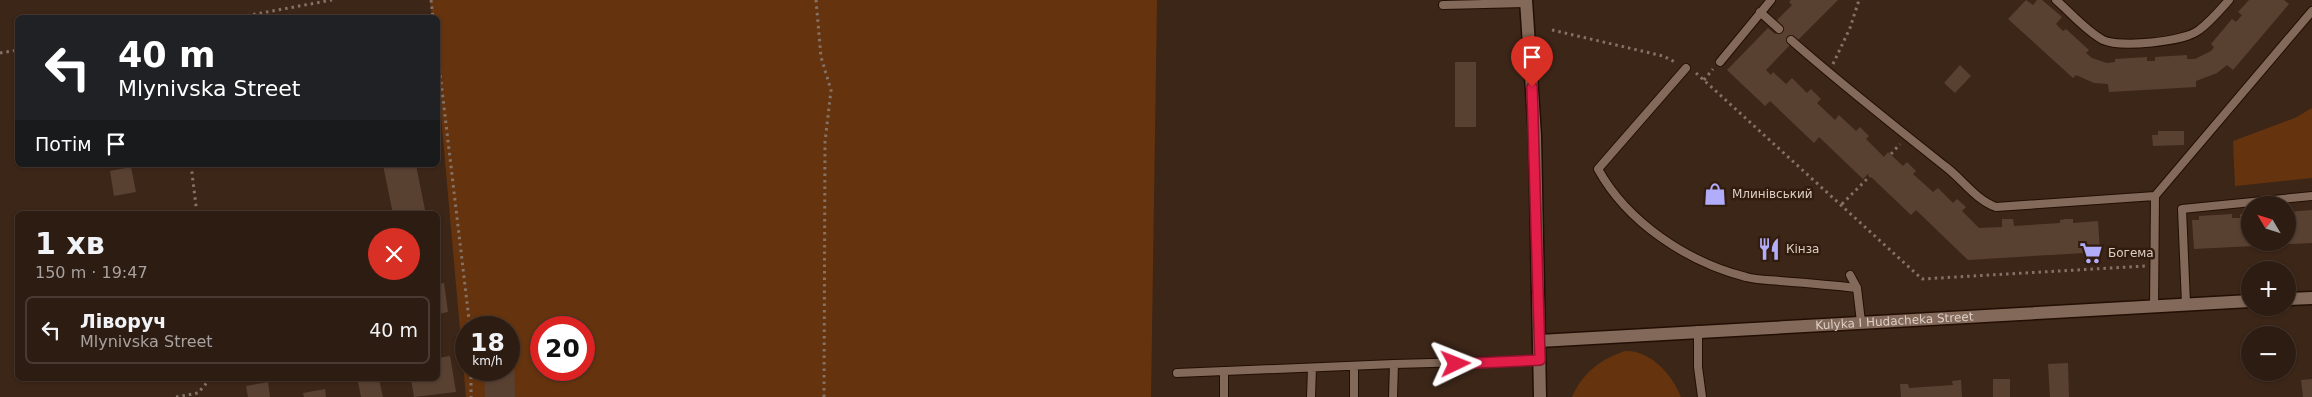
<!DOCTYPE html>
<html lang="uk">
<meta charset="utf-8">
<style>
:root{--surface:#2d1c12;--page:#35251b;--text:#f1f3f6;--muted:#a7a19f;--line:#483a32}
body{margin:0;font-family:"DejaVu Sans",sans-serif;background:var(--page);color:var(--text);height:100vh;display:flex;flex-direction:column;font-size:19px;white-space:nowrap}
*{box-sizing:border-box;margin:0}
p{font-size:16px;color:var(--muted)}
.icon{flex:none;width:28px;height:28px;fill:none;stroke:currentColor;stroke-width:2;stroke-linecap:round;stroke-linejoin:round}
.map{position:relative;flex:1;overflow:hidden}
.panel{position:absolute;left:15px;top:211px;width:425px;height:170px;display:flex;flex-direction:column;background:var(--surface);border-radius:8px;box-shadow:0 1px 4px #0004,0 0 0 1px var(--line)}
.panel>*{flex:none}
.banner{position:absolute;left:15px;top:15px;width:425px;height:152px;border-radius:8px;box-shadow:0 1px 4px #0004,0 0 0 1px var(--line);background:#202124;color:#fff;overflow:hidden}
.needle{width:32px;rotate:308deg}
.fabs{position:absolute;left:2241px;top:196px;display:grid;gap:10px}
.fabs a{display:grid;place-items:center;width:55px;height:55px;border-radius:50%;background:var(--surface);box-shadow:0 1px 4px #0004,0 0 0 1px var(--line);font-size:25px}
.speed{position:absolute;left:455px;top:316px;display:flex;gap:10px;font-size:25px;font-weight:700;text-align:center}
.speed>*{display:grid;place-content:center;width:65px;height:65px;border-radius:50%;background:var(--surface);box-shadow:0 1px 4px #0004,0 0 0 1px var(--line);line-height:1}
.speed small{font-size:12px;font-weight:400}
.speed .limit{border:8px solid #d22;background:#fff;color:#111}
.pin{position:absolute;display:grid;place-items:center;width:42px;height:42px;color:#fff;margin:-51px -21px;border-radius:50% 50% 50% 0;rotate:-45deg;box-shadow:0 0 5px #0007}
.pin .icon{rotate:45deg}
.me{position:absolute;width:55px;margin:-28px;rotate:88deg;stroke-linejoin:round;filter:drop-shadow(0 0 4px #0008)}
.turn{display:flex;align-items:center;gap:18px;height:105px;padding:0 20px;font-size:22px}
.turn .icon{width:65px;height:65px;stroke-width:2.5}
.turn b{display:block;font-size:35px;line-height:42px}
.then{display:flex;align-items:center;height:48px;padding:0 20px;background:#0003;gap:10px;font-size:19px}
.round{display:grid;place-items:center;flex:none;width:52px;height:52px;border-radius:26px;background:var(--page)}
.overview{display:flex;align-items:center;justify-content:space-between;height:85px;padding:0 20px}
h1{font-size:30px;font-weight:700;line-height:38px}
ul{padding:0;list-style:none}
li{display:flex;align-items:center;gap:15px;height:68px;margin:0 10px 8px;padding:0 10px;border:2px solid var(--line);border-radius:8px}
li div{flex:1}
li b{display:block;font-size:19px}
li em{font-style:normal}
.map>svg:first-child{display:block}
.green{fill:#65340e;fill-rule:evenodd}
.building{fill:#594132}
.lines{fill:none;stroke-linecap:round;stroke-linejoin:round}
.service-casing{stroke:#220e03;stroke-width:10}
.secondary-casing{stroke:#220e03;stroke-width:15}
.path{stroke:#857266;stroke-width:3;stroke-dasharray:2.5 4;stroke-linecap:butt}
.service{stroke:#836959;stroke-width:8}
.secondary{stroke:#836959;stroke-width:12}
.route-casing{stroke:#92132f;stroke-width:12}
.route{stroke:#e11d48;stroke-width:9}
.labels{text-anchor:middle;stroke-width:5;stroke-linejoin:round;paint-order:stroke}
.poi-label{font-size:12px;fill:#ddcec5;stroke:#321c0e;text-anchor:start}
.street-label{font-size:12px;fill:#ddcec5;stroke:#321c0e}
</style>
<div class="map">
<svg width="2312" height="397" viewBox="0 0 2312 397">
<rect width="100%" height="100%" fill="#3c2618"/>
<path class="green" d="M 430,0 L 1157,0 L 1151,397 L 466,397 L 438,82 L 438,18 L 432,17 ZM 466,328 L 509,328 L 509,370 L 466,370 ZM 541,328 L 584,328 L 584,370 L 541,370 Z
M 2312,108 L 2312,178 L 2235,186 L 2233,141 L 2295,118 Z
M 1625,351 C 1650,350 1672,374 1681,397 L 1572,397 C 1583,373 1599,360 1625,351 Z"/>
<path class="building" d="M 1791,0 L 1838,0 L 1797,41 L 1793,38 L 1788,43 L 1790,45 L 1766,70 L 1771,75 L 1773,72 L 1786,84 L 1792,78 L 1807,93 L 1811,89 L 1821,99 L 1817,103 L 1835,120 L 1839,115 L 1856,131 L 1860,127 L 1869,136 L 1866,139 L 1884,157 L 1888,152 L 1903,166 L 1907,162 L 1916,171 L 1913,174 L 1933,192 L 1938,188 L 1953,203 L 1957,199 L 1966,207 L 1962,211 L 1979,228 L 2002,227 L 2002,219 L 2013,219 L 2014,226 L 2060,223 L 2060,220 L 2066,219 L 2073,219 L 2073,223 L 2098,221 L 2100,252 L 1968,260 L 1916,210 L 1911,215 L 1868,174 L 1863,179 L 1819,137 L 1814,143 L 1770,101 L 1765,106 L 1727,70 L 1768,28 L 1775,34 L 1782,26 L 1777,20 L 1792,5 L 1789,2 Z
M 2026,0 L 2033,5 L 2037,0 L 2042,0 L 2062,17 L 2056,24 L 2063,31 L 2066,29 L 2089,50 L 2086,53 L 2092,58 L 2107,63 L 2115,62 L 2115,59 L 2147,57 L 2147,61 L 2155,61 L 2155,57 L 2187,55 L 2187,59 L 2195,59 L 2211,51 L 2214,47 L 2211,44 L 2232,19 L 2236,22 L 2242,15 L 2238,12 L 2249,0 L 2284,0 L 2289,4 L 2233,70 L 2227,65 L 2217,73 L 2196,81 L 2196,87 L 2109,92 L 2108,84 L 2094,83 L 2076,75 L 2073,78 L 2008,19 Z
M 1455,62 L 1476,62 L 1476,127 L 1455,127 Z
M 1960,65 L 1971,76 L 1955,93 L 1944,83 Z
M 2158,131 L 2184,131 L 2184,145 L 2153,146 L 2152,135 L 2158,135 Z
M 383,165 L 416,165 L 425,210 L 393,214 Z
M 131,167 L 136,192 L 114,196 L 110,171 Z
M 2312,210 L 2312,243 L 2194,249 L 2192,220 L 2199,220 L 2199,216 L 2232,214 L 2232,218 L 2240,218 L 2240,214 L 2250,213 L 2250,242 L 2288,242 L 2288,212 Z
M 444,283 L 448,312 L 438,314 L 438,284 Z
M 509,330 L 513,330 L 515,397 L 485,397 L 484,370 L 509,370 Z
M 14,342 L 18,342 L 18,364 L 16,364 Z
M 450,356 L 456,392 L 414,397 L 411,379 L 438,379 L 438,358 Z
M 2068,363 L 2069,397 L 2050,397 L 2048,364 Z
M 379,379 L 383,397 L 361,397 L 358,382 Z
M 1993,379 L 2010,379 L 2010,397 L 1993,397 Z
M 2312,379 L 2312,397 L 2303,397 L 2301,380 Z
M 1961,380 L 1962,397 L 1901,397 L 1900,384 L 1908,384 L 1909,388 L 1953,385 L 1952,381 Z
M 268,382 L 270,397 L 248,397 L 246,386 Z
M 325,389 L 326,397 L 304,397 L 303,393 Z"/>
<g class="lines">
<defs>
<path id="service" d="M 2056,0 C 2070,12 2086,31 2103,40 C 2120,48 2184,42 2199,30 C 2210,22 2220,10 2229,0
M 1443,5 L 1526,3
M 1760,12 L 1779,29
M 1791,40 C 1841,84 1893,125 1946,167 C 1963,180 1976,200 1996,207 L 2155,196
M 1720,62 L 1771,0
M 1686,68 L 1598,169 C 1627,222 1687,262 1746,277 C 1756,280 1769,280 1780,281 C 1806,283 1831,285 1857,288
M 1850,275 L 1857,288 L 1861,322
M 2186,304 L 2182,209 L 2312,196
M 2154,307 L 2155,196 L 2312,11
M 1698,330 L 1698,367 L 1702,397
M 1177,373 L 1394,364 L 1540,360
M 1224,397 L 1224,371
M 1311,397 L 1312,368
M 1354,397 L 1354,366
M 1393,397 L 1394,364"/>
<g id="secondary">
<path d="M 1526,0 L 1535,136 L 1540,397"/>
<path d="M 2288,299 L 2312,298"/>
<path id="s1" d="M 1539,341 L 2250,301"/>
</g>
</defs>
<use href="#service" class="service-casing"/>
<use href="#secondary" class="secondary-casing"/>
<path class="path" d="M 431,0 L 433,18
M 816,0 L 821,57 L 831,90 L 825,142 L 824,397
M 234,18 L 332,0
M 1552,30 L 1663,56 L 1677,63
M 0,53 L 18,50
M 438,56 L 470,328
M 1833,64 L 1850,28 L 1859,0
M 1696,73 L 1922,279 L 2145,266
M 1704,80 L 1713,69
M 1891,154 L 1900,144
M 191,165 L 197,214
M 1842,204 L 1870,176
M 471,370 L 471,397
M 176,397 L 198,393 L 210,379"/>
<use href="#service" class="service"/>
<use href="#secondary" class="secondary"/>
</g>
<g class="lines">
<defs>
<path id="route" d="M 1456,364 L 1540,360 L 1532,87"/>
</defs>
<use href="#route" class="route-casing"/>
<use href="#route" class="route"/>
</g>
<defs>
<symbol id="shop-bare" viewBox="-9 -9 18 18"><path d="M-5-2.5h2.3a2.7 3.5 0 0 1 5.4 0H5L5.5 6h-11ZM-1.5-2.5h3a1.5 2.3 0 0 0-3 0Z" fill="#b1adfa" stroke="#321c0e" stroke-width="2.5" paint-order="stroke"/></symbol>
<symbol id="restaurant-bare" viewBox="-9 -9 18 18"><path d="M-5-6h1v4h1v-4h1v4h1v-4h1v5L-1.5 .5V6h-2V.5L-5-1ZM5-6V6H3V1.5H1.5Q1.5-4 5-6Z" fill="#b1adfa" stroke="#321c0e" stroke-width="2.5" paint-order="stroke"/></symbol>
<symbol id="supermarket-bare" viewBox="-9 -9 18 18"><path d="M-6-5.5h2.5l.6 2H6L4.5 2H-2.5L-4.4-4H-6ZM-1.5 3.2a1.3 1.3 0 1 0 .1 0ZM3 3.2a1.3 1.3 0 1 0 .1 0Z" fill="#b1adfa" stroke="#321c0e" stroke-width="2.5" paint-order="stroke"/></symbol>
</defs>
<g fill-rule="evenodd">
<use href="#shop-bare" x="1699" y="178" width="32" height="32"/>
<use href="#restaurant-bare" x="1753" y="233" width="32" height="32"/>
<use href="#supermarket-bare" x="2075" y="237" width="32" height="32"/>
</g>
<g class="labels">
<g class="poi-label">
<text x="1732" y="198">Млинівський</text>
<text x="1786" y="253">Кінза</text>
<text x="2108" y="257">Богема</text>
</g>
<g class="street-label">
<text dy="4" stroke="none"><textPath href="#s1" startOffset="356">Kulyka I Hudacheka Street</textPath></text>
</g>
</g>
</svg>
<div class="fabs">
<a><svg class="needle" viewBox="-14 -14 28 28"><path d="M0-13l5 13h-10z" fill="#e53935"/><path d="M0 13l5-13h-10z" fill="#a7a19f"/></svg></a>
<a>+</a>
<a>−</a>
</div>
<div class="speed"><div>18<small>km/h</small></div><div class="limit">20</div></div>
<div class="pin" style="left:1532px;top:87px;background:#d93025"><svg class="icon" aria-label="arrive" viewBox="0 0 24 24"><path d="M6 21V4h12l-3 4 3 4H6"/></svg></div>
<svg class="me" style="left:1456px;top:364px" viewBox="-20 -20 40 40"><path d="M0-17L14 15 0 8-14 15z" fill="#e11d48" stroke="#fff" stroke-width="4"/></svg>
<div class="banner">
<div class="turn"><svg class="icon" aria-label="left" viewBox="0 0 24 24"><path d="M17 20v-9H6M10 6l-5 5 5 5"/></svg><div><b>40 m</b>Mlynivska Street</div></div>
<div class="then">Потім<svg class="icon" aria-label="arrive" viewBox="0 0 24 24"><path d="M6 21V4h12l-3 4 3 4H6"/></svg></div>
</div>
<section class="panel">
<div class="overview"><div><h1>1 хв</h1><p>150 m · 19:47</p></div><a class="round" style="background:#d93025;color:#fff"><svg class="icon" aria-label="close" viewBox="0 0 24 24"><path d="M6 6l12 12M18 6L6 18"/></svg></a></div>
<ul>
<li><svg class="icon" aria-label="left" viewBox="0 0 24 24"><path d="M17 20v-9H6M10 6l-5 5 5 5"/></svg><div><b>Ліворуч</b><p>Mlynivska Street</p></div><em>40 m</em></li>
</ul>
</section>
</div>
